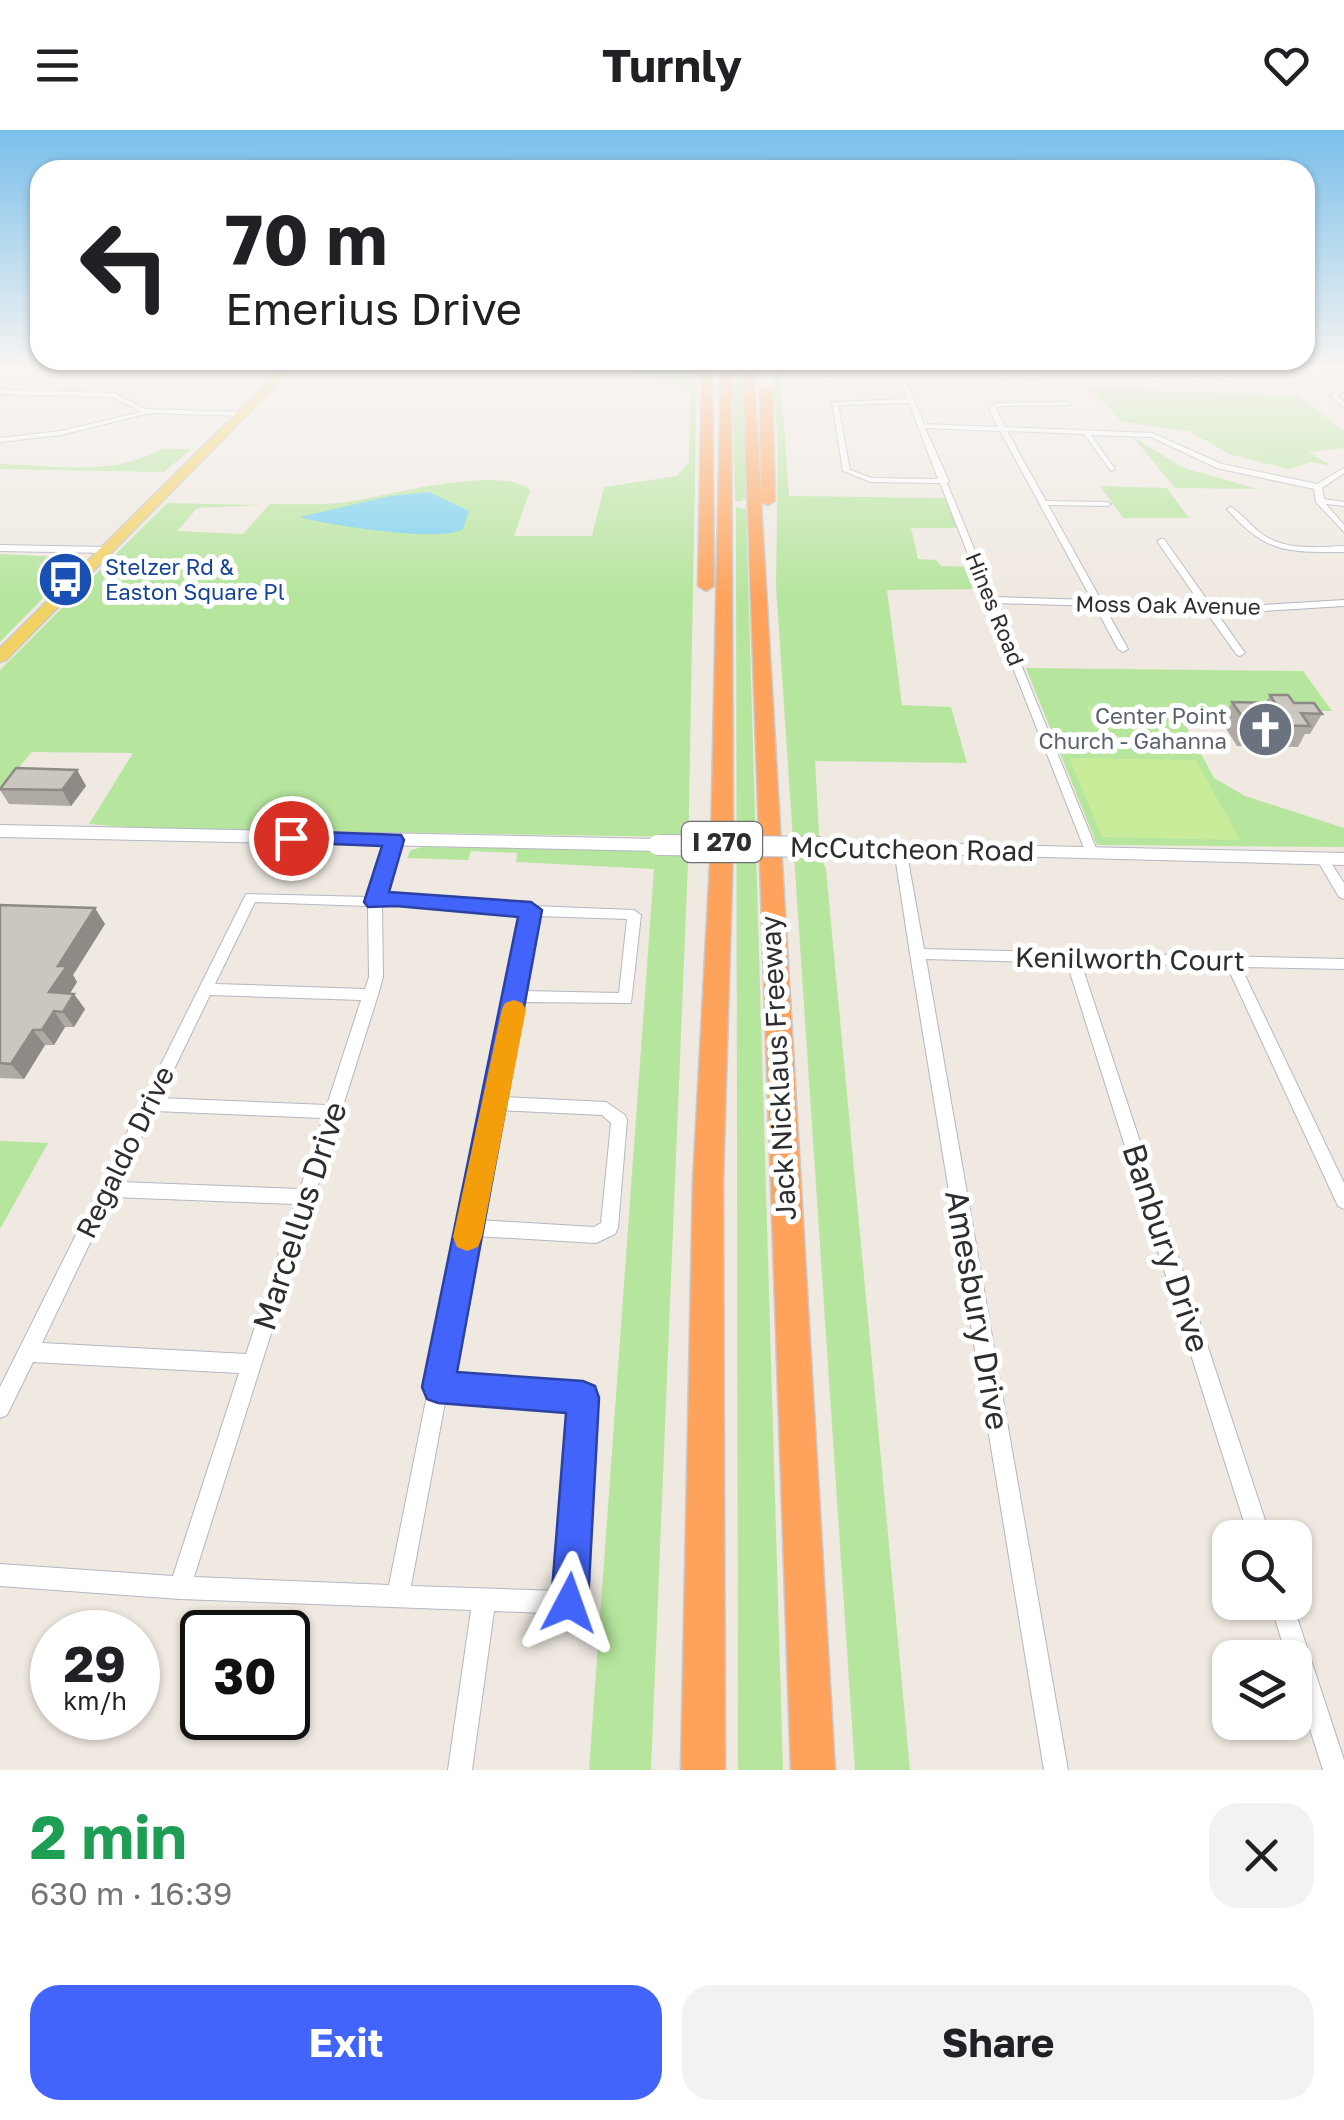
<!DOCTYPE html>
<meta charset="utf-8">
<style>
:root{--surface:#fff;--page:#f2f2f2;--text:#202124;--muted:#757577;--accent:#4264fb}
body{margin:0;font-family:"Golos Text",sans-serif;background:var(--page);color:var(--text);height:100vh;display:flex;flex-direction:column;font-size:38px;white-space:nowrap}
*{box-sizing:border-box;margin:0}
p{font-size:32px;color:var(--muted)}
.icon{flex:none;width:55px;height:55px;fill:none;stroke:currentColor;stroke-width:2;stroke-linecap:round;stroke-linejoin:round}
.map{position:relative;height:1640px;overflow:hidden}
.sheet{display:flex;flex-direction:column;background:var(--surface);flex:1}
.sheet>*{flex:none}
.top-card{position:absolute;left:30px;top:30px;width:1285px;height:210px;border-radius:30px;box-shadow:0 2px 8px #0004;background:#fff;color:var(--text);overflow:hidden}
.tools{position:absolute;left:1212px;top:1390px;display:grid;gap:20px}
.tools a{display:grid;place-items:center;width:100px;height:100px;border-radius:20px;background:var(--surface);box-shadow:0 2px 8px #0004;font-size:50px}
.speed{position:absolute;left:30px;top:1480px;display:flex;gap:20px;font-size:50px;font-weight:700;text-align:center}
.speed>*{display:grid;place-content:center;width:130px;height:130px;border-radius:50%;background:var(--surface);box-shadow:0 2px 8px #0004;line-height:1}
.speed small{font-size:25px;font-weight:400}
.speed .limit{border:5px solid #111;border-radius:15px;background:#fff;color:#111}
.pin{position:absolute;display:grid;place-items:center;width:85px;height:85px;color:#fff;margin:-42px;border:5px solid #fff;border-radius:50%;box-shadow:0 2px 10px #0007}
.me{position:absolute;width:110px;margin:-55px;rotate:4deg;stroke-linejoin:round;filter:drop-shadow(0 0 8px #0008)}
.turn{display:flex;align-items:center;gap:35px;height:210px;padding:0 30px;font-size:45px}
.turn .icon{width:130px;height:130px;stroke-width:2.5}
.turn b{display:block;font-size:70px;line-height:85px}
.round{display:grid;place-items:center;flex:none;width:105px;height:105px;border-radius:30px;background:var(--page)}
.head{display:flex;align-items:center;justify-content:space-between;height:170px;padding:0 30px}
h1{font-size:60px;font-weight:700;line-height:75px;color:#1e9e55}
.cta{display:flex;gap:20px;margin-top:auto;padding:20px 30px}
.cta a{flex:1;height:115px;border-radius:30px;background:var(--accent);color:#fff;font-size:40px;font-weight:700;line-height:115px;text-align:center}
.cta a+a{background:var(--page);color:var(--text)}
header{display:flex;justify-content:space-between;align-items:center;height:130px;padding:0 30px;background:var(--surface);font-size:45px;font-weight:700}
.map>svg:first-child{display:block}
.green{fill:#b6e59e}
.pitch{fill:#c9ec9a}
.water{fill:#75cff0}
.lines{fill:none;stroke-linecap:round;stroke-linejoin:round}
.minor-casing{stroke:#b4b7c1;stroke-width:2}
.tertiary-casing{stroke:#b4b7c1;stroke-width:2}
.secondary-casing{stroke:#b4b7c1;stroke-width:2}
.primary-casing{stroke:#c9c9c9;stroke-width:3}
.motorway-casing{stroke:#c9c9c9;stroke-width:3}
.minor{fill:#fff;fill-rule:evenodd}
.tertiary{fill:#fff;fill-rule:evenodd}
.secondary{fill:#fff;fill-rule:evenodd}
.primary{fill:#f2d163;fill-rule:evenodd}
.motorway{fill:#ffa35c;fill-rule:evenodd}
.secondary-bridge-casing{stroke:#b4b7c1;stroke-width:22;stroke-linecap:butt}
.secondary-bridge{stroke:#fff;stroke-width:20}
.wall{fill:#afaba4}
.shaded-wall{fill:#8e8b86}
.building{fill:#cbc7bf;stroke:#8e8b86;stroke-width:2.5}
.route{fill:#4264fb;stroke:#2b41a3;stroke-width:2.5}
.slow{fill:#f59e0b}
.labels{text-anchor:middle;stroke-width:10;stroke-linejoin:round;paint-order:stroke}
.far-transit-label{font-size:22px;fill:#164399;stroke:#fff;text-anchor:start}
.far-street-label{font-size:22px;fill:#2e2e2e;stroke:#fff}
.far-worship-label{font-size:22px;fill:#5b616d;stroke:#fff;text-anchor:end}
.shield{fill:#fff;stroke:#6d6d6d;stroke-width:2.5}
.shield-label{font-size:25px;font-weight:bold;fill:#2e2e2e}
.street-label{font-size:28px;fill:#2e2e2e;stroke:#fff}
.near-street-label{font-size:32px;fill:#2e2e2e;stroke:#fff}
</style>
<header><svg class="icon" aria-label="menu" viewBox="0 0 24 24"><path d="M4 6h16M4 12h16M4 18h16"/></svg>Turnly<svg class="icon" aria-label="heart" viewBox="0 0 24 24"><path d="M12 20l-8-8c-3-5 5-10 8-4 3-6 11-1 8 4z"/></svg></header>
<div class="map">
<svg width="1344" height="1640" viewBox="0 0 1344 1640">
<rect width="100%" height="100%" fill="#efe9e1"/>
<path class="green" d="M 627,236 L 697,236 L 688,732 L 651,1640 L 589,1640 L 654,739 L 516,732 L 517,723 L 471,721 L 468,730 L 407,728 L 411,720 L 423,717 L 589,719 L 678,707 L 139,698 L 89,694 L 133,623 L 32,622 L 0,659 L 0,540 L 167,373 L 260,375 L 197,378 L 177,401 L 243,404 L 270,374 C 293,374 317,375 340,373 C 381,368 498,333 530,360 L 514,406 L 592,406 L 604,357 L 677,346 L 689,332 L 690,258 L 627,241 Z
M 732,236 L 742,236 L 746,369 L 739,372 L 735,370 Z
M 772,236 L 780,236 L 789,366 L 946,368 L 959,398 L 911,398 L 918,429 L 936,430 L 941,436 L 975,437 L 983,459 L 887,460 L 902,575 L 951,577 L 967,633 L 815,631 L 819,701 L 819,723 L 826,739 L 910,1640 L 855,1640 L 776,455 L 778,318 Z
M 1090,259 L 1297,265 L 1344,301 L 1344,318 L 1309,322 L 1331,336 L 1312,332 L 1288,339 L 1229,324 L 1189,301 L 1122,292 Z
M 1133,307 L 1184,338 L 1258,359 L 1175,358 Z
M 160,319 L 191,319 L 164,342 L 0,339 L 0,334 C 52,335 114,347 160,319 Z
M 1100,356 L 1167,358 L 1189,388 L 1123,388 Z
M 736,377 L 746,379 L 783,1640 L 738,1640 Z
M 0,424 L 82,428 L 0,512 Z
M 1026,538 L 1303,541 L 1332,581 L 1177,579 L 1214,648 L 1245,666 L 1344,698 L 1344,717 L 1097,715 Z
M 0,1011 L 48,1013 L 0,1099 Z"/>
<path class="pitch" d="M 1087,577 L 1137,578 L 1149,599 L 1097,599 Z
M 1069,628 L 1196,630 L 1240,710 L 1102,707 Z"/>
<path class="water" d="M 429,362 L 469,381 L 463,399 C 440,413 328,395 300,387 L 390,366 Z"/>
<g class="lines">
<defs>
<path id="minor" d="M 894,236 L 900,236 L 924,294 L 998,297 L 990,282 L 991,276 L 998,273 L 1069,272 L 1071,275 L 1001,276 L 996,278 L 1005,297 L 1152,303 L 1222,334 L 1317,354 L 1344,338 L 1344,343 L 1322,358 L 1324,369 L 1344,372 L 1344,376 L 1326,374 L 1344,395 L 1344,402 L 1316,372 L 1314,359 L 1217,338 L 1151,307 L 1091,305 L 1115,339 L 1111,341 L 1084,304 L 1007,301 L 1046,371 L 1107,372 L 1111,374 L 1107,376 L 1048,375 L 1101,470 L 1200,473 L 1157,411 L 1161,409 L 1164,409 L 1210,474 L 1262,475 L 1344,470 L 1344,476 L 1262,481 L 1214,479 L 1245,523 L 1240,526 L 1237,525 L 1204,479 L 1104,476 L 1128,519 L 1123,522 L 1118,519 L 1095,476 L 996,473 L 1098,723 L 1096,726 L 1092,727 L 1086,723 L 940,353 L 871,352 L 843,341 L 832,272 L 907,269 L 899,249 L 808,245 L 811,243 L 898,245 ZM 909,273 L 938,349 L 872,348 L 850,340 L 838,275 ZM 925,298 L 1000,301 L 1092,470 L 994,467 L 947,353 L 949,351 Z
M 974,236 C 983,237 989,241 998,243 C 1014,248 1031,246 1048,243 L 1048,236 L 1054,236 L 1054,244 C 1029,253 996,252 974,236 Z
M 1124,236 C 1133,237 1138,241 1147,245 C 1165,251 1186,251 1204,244 L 1199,236 L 1205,236 L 1209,243 L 1256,252 L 1253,254 L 1208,247 L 1188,252 L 1166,252 L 1142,247 Z
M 1344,257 L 1344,262 L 1337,265 L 1344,272 L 1344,278 L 1330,265 Z
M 0,260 L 114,263 L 145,279 L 243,282 L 246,284 L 243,286 L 149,283 L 61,305 L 0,312 L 0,308 L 61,301 L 141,282 L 113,267 L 0,264 Z
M 1231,377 C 1242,384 1251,396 1262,404 C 1286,421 1316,417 1344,416 L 1344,422 C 1288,422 1266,424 1227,379 Z
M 394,706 L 400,710 L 383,766 L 396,763 L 454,767 L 486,774 L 634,780 L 641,785 L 631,873 L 520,872 L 503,967 L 606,972 L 625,985 L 627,990 L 618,1098 L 615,1104 L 596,1113 L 476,1106 L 450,1248 L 583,1257 L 590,1260 L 593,1267 L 580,1473 L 577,1481 L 569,1484 L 494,1481 L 472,1640 L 448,1640 L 471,1480 L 180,1469 L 0,1456 L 0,1434 L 173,1446 L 239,1243 L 33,1232 L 7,1285 L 0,1288 L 0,1257 L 246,764 L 370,767 L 388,710 ZM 255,772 L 368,776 L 369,847 L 365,859 L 215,854 ZM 396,773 L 454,777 L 486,784 L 523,785 L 389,1455 L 194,1447 L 378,865 L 383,847 L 382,775 ZM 537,786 L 627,789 L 619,863 L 523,861 ZM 210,865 L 361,870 L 327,975 L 160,968 ZM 500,980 L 602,985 L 611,993 L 601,1093 L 594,1097 L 479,1090 ZM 154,981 L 323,988 L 300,1059 L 120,1052 ZM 112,1067 L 295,1074 L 246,1224 L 42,1213 ZM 446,1267 L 572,1276 L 559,1461 L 411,1456 Z
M 900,715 L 906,719 L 924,819 L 1344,829 L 1344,839 L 1241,837 L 1344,1053 L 1344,1079 L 1338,1076 L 1227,836 L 1081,833 L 1271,1408 L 1249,1408 L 1067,833 L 926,829 L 1068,1640 L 1044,1640 L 910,824 L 894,719 Z
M 1322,724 L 1326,725 L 1344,753 L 1344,769 L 1339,767 L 1316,728 Z
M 1270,1472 L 1292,1472 L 1344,1630 L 1344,1640 L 1323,1640 L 1295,1552 L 1295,1528 L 1287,1528 Z"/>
<path id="tertiary" d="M 0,415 L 107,417 L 112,420 L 107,423 L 0,421 Z"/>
<path id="secondary" d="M 0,695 L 658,709 L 667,715 L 658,721 L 0,707 Z
M 821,711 L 1344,723 L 1344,735 L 815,721 L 812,717 Z"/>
<path id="primary" d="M 284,236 L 295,236 L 6,530 L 0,532 L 0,518 Z"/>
<path id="motorway" d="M 702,236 L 712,236 L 714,456 L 706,461 L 698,456 Z
M 721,236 L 731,236 L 733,716 L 723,1051 L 725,1640 L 681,1640 L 693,1051 L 711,716 Z
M 743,236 L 753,236 L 761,363 L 760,261 L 766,258 L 772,261 L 775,371 L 768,375 L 761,372 L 835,1640 L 791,1640 Z"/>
</defs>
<use href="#minor" class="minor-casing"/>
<use href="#tertiary" class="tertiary-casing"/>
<use href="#secondary" class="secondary-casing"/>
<use href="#primary" class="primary-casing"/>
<use href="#motorway" class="motorway-casing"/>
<use href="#minor" class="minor"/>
<use href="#tertiary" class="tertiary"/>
<use href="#secondary" class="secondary"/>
<use href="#primary" class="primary"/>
<use href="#motorway" class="motorway"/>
<defs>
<path id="secondary-bridge" d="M 658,715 L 821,717"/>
</defs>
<use href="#secondary-bridge" class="secondary-bridge-casing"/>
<use href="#secondary-bridge" class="secondary-bridge"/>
</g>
<path class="wall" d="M 1270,565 L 1322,584 L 1310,604 L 1305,604 L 1298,617 L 1237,616 L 1222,592 L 1232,572 L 1266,572 Z
M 77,640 L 86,656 L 71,676 L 9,674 L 0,660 L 0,658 Z
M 0,775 L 105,794 L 73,845 L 77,852 L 70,863 L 85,879 L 74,897 L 65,897 L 54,915 L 45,915 L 24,949 L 0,948 Z"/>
<path class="shaded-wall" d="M 77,640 L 86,656 L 71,676 L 62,660 Z
M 95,778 L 105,794 L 73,845 L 77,852 L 61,878 L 49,862 L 58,836 Z
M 74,864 L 85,879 L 74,897 L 63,882 Z
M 54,881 L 65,897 L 54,915 L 42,900 Z
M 33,900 L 45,915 L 24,949 L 11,934 Z"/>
<path class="building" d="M 1270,565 L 1288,565 L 1294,573 L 1314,573 L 1322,584 L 1301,583 L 1310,596 L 1248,595 L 1232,572 L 1275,573 Z
M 16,638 L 77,640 L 62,660 L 0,659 Z
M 0,775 L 95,778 L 58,836 L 67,836 L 49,862 L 74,864 L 63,882 L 54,881 L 42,900 L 33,900 L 11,934 L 0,933 Z"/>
<linearGradient id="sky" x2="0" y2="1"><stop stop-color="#7abfeb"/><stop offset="0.51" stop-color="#f8f5f2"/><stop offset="1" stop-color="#f8f5f2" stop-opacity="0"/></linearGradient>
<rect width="1344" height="466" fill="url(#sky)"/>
<path class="route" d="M 291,701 L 401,705 L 404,710 L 389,762 L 531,772 L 542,780 L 457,1242 L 583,1251 L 595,1256 L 599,1268 L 588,1473 L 582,1486 L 569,1492 L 556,1486 L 551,1473 L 566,1283 L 438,1273 L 427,1269 L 422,1257 L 518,787 L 396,776 L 368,777 L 364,772 L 382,716 L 284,712 L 284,703 Z"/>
<path class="slow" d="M 514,870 L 522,873 L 526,879 L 482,1107 L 478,1117 L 467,1121 L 457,1117 L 453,1107 L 502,879 L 505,873 Z"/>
<defs>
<symbol id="bus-disc" viewBox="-11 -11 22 22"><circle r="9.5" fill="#1a4fb4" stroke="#fff"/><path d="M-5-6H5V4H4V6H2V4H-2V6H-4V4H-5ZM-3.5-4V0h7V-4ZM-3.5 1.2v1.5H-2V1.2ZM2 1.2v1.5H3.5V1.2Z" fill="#fff"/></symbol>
<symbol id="church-disc" viewBox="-11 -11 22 22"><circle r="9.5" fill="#6b7280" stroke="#fff"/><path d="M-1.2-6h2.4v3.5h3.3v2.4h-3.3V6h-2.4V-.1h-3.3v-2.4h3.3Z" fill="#fff"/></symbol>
</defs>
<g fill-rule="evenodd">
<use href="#bus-disc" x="34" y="418" width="63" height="63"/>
<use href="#church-disc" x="1234" y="568" width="63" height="63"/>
</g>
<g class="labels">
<g class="far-transit-label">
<text x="105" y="445">Stelzer Rd &amp;<tspan x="105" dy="25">Easton Square Pl</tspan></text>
</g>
<g class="far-street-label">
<text transform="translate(1168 475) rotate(1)" y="8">Moss Oak Avenue</text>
<text transform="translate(995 479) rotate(68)" y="8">Hines Road</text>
</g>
<g class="far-worship-label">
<text x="1227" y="594">Center Point<tspan x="1227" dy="25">Church - Gahanna</tspan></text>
</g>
<rect class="shield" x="682" y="692" width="80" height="40" rx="8"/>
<g class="shield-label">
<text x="722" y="721">I 270</text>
</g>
<g class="street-label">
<text transform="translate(912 719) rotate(1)" y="10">McCutcheon Road</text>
<text transform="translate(1130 829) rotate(1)" y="10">Kenilworth Court</text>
<text transform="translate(778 938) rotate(-93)" y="10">Jack Nicklaus Freeway</text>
<text transform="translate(125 1022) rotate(-64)" y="10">Regaldo Drive</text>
</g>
<g class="near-street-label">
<text transform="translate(300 1086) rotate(-72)" y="11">Marcellus Drive</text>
<text transform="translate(1166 1118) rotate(72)" y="11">Banbury Drive</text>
<text transform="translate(977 1180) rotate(80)" y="11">Amesbury Drive</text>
</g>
</g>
</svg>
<div class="tools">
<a><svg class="icon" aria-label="search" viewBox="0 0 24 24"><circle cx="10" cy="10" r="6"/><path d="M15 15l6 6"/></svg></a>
<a><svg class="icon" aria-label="layers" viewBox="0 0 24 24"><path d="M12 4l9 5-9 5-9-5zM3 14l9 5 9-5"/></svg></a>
</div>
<div class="speed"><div>29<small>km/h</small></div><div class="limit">30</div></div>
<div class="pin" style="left:291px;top:708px;background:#d93025"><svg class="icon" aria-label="arrive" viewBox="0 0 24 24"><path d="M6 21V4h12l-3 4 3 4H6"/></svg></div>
<svg class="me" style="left:569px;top:1473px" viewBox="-20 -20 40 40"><path d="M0-17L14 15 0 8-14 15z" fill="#4264fb" stroke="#fff" stroke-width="4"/></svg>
<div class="top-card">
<div class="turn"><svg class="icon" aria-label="left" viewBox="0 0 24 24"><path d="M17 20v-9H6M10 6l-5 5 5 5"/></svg><div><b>70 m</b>Emerius Drive</div></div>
</div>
</div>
<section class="sheet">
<div class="head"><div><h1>2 min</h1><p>630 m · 16:39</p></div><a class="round"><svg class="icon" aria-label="close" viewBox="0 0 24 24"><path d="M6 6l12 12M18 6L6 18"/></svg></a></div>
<div class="cta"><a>Exit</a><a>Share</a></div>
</section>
